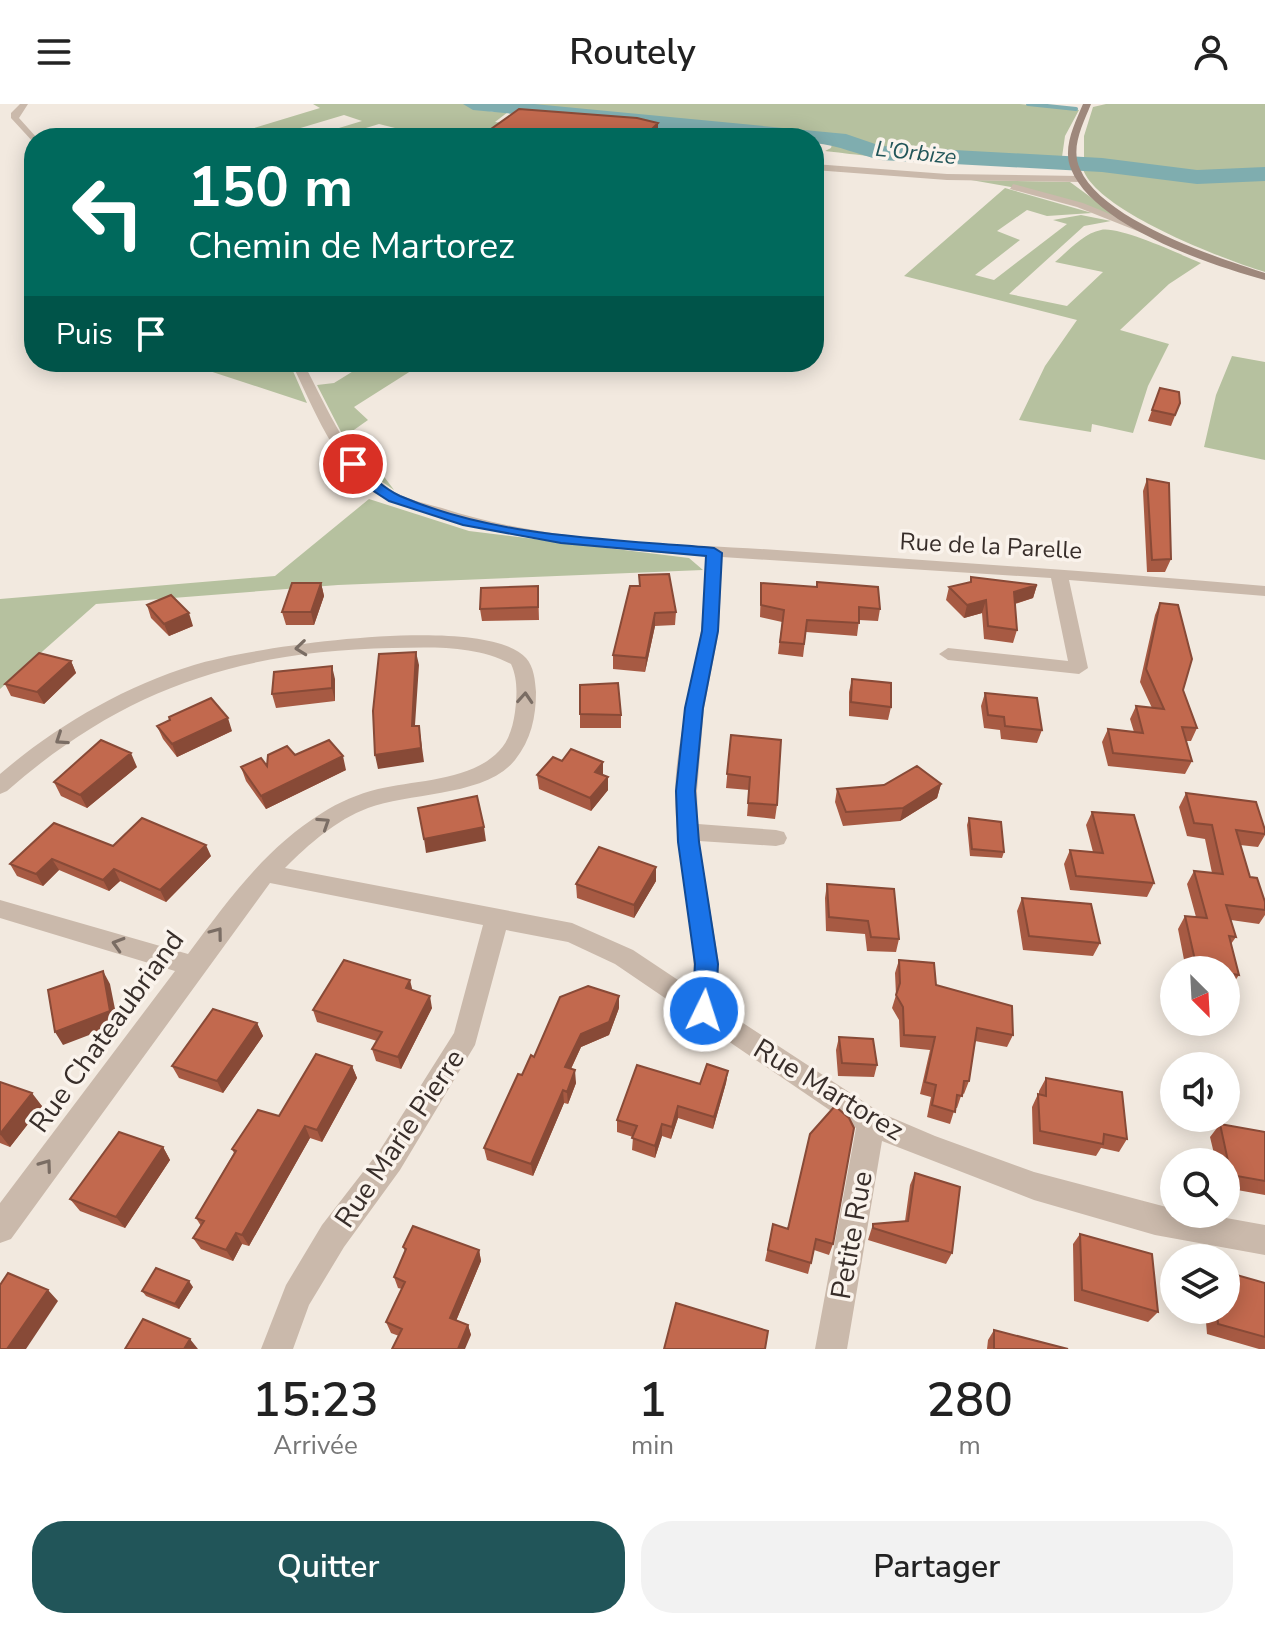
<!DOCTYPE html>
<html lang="fr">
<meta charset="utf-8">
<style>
:root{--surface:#fff;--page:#f2f2f2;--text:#222;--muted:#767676;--accent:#215559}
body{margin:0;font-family:"Nunito Sans",sans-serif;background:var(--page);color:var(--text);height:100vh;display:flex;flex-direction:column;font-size:30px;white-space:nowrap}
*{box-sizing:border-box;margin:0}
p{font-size:26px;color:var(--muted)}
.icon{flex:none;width:44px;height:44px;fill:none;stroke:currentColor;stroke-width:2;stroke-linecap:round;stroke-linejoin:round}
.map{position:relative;height:1245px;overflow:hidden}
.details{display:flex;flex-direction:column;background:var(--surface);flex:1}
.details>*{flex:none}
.hud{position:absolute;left:24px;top:24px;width:800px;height:244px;border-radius:32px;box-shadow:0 4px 20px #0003;background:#00695c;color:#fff;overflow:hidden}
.needle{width:52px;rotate:156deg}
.controls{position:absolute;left:1160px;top:852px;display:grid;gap:16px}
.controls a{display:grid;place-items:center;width:80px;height:80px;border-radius:50%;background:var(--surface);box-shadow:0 4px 20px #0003;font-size:40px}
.pin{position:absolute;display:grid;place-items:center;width:68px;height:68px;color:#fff;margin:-34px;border:4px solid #fff;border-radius:50%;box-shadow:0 2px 8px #0007}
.me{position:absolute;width:88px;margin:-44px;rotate:4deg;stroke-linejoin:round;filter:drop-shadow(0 0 6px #0008)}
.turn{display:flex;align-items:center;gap:28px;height:168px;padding:0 32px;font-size:36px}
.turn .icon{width:104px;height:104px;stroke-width:2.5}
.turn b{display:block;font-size:56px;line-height:68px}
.then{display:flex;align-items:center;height:76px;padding:0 32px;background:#0003;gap:16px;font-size:30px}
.eta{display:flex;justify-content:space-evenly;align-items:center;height:136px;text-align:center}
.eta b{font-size:48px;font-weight:600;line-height:56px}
.button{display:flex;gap:16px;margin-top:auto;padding:16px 32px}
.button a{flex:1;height:92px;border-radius:32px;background:var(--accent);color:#fff;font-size:32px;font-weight:600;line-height:92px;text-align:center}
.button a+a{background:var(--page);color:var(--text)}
header{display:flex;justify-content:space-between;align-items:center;height:104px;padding:0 32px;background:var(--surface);font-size:36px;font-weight:600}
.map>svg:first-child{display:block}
.green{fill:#b6c19f}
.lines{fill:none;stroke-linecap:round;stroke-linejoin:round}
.stream{stroke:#7fadaf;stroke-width:4}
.river{fill:#7fadaf;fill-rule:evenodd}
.street{fill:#cab9ab;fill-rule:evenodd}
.secondary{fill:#9e887c;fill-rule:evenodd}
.wall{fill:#a75a43}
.shaded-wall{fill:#884a37}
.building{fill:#c2694e;stroke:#884a37;stroke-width:2}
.oneway{stroke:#7a6d64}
.route{fill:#1a73e8;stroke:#114b97;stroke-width:2}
.labels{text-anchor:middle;stroke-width:7;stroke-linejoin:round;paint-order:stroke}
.far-water-label{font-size:22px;font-style:italic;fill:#215559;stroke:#faf3ec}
.street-label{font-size:24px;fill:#382e2a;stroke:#faf3ec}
.near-street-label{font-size:28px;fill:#382e2a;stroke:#faf3ec}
</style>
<header><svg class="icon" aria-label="menu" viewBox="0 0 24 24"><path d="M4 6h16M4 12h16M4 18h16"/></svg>Routely<svg class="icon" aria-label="person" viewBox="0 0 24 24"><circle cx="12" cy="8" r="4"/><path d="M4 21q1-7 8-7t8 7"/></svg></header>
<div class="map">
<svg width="1265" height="1245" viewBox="0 0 1265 1245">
<rect width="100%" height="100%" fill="#f2e9df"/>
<path class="green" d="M 313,0 L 464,0 L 493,8 L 508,8 L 495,18 L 512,20 L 493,34 L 435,34 L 379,20 L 333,34 L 306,34 L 362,17 L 344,11 L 267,34 L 221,34 L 320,4 Z
M 494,0 L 1020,0 L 1079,6 L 1065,32 L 1061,60 L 1018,59 L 1017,54 L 953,51 C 928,62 855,50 825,47 L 831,44 L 832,40 L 814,37 L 807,30 L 803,34 L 793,34 L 656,21 L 647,19 L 665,14 L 535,1 Z
M 1106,0 L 1265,0 L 1265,67 L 1195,68 L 1084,57 L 1084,32 L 1093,3 Z
M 1082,62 L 1208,77 L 1265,75 L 1265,168 C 1225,156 1091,105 1082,62 Z
M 971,76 L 1070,78 L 1119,114 L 1040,88 Z
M 1005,84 L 1092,109 L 1047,112 L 1027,106 L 997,127 L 1020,136 L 975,171 L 994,176 L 1067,120 L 1053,116 L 1081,111 L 1111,117 L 1084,122 L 1009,190 L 1067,202 L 1103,168 L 1055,158 C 1068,147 1084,129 1101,126 C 1120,122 1181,151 1201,159 L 1169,180 L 1120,226 L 1169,240 L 1148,282 L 1133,329 L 1092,320 L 1091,328 L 1019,316 L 1045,262 L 1077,216 L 904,172 Z
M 1232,252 L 1265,258 L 1265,356 L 1204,343 L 1216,291 Z
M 182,258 L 289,258 L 307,299 Z
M 368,258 L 425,258 L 354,303 L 368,316 L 351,328 L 394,386 L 358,361 L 317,281 L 334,279 Z
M 369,395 L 469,427 L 689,454 L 703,466 L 338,481 L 96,500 L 0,585 L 0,495 L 275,472 Z"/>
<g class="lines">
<path class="stream" d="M 1028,0 L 1076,5"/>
<path class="river" d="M 463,0 L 534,0 L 846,30 L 881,42 L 1102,54 L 1197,66 L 1265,63 L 1265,77 L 1197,80 L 1102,68 L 881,56 C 856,50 841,42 814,39 L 814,34 L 761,34 L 473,6 Z"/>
<path class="street" d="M 20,0 L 28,0 L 19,14 L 37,34 L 34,39 L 11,14 L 11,9 Z
M 814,60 L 947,70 L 1080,72 L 1085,75 L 1080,78 L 947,76 L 814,66 Z
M 1013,80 L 1083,99 L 1154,128 L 1145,130 L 1077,103 L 1010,85 Z
M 291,258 L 303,258 C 328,305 349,361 396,389 C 410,396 427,400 442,404 C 549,439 666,439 777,446 C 940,457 1102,468 1265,482 L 1265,492 L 1069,476 L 1088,564 L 1079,570 L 948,556 L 939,550 L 948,544 L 1068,557 L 1051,474 L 722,453 L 719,527 L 704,604 L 697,687 L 698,720 L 776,726 L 784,728 L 787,734 L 784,740 L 776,742 L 699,737 L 719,860 L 717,902 L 881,1009 L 935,1032 L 1034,1068 L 1174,1105 L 1174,1110 L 1204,1110 L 1265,1121 L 1265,1151 L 1155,1131 L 1034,1096 L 882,1037 L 847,1245 L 815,1245 L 856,1024 L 615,860 L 568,838 L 506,826 L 475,941 L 400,1066 L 344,1143 L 309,1201 L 293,1245 L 261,1245 L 286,1181 L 322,1121 L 380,1046 L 454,929 L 483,821 L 270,779 L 11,1135 L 0,1139 L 0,1099 L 175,867 L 0,814 L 0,796 L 188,850 C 227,798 265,744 322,709 C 339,698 358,690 378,685 C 416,676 471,677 499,647 C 509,637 513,622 515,608 C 517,592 518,575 511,560 C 476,541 431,543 392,544 C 239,547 123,585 7,687 L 0,690 L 0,670 C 56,622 123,583 194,561 C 250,543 485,508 526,554 C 534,563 535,576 536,588 C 536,613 531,636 515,656 C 485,693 409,688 368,704 C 336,716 309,740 285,764 L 572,819 L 633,846 L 693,886 C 698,820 675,755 675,690 C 676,633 694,581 701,526 C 704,501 704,476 706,452 C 609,445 514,438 422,408 C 401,401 378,395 362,379 C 329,346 311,299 291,258 Z"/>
<path class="secondary" d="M 1083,0 L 1091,0 C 1083,20 1070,44 1080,65 C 1102,116 1215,153 1265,169 L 1265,176 C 1210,161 1094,122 1071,65 C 1062,44 1075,19 1083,0 Z"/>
</g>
<path class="wall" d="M 658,19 L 658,29 L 652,34 L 492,34 L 491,25 Z
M 1160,284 L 1180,299 L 1171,322 L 1148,317 Z
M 1147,375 L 1171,455 L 1165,468 L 1147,468 L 1143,387 Z
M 639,471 L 676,508 L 675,521 L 655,522 L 645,568 L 613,565 L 613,551 L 639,482 Z
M 971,473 L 1037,481 L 1033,494 L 1015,500 L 1017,526 L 1013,539 L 984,535 L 982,509 L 964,514 L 946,496 L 949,483 L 970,478 Z
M 321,479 L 324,492 L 314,521 L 286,521 L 282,508 Z
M 761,479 L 880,505 L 878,517 L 859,516 L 857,532 L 806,528 L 803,553 L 778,550 L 782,518 L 760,513 Z
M 538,482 L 539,516 L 482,517 L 480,505 Z
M 1160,499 L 1183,586 L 1197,624 L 1191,637 L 1186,637 L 1192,657 L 1185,670 L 1108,662 L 1102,638 L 1108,625 L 1134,628 L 1130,615 L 1136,602 L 1152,604 L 1140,578 L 1155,511 Z
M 147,501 L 193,522 L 169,532 L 151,514 Z
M 71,557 L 76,569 L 44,600 L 11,592 L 5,580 Z
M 335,575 L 335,597 L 276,604 L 272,590 Z
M 852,575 L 891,603 L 888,616 L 849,612 L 849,588 Z
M 580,581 L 621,611 L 621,624 L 580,624 Z
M 985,589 L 1042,626 L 1037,639 L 1001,635 L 1000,626 L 984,624 L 981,602 Z
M 157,622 L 232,627 L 177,653 L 163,635 Z
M 731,631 L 777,701 L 775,715 L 747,712 L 749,686 L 726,684 Z
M 295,651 L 346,666 L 266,705 L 246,677 L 241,663 L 267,662 Z
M 137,663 L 87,704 L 61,692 L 54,678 Z
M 537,671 L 603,671 L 608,673 L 608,686 L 591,707 L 539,685 Z
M 941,680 L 937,694 L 900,717 L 843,722 L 835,698 L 837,685 Z
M 1186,689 L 1265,726 L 1265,731 L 1258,743 L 1240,741 L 1250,773 L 1265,798 L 1265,811 L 1259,820 L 1231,816 L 1236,833 L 1231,840 L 1239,871 L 1230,884 L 1226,883 L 1226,866 L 1186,866 L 1178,825 L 1185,812 L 1196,813 L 1187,780 L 1194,767 L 1212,769 L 1205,735 L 1187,732 L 1179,703 Z
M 1092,708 L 1154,779 L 1147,793 L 1070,786 L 1064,760 L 1070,746 L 1093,748 L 1086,721 Z
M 969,714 L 1004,748 L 1002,754 L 970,752 L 967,721 Z
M 113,742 L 211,752 L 166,798 L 120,777 L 109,787 L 59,766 L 43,782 L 17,772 L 10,760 Z
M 656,763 L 656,777 L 634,814 L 577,794 L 576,780 Z
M 827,780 L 899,835 L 896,848 L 867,847 L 865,830 L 826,827 L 825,794 Z
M 1022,794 L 1100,839 L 1093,852 L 1023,846 L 1017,807 Z
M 899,856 L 936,881 L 1013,931 L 1007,943 L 975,937 L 969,977 L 964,990 L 962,989 L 957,1004 L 955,1004 L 950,1020 L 927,1013 L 931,993 L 920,990 L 930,946 L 900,943 L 899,916 L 892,904 L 896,891 L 895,869 Z
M 413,886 L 432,904 L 401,965 L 376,957 L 372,945 L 377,937 L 317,918 L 313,906 Z
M 619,904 L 609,931 L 581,943 L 571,965 L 576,979 L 568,1000 L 564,999 L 533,1072 L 487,1056 L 484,1044 L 522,971 Z
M 257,919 L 263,932 L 223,989 L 179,974 L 172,962 Z
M 839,933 L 877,961 L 874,973 L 838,972 L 836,946 Z
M 352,962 L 357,974 L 322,1038 L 310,1034 L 249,1142 L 242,1140 L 233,1157 L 201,1145 L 193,1134 L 201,1122 L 196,1114 L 234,1049 L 232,1045 Z
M 728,967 L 726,979 L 713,1025 L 678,1014 L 671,1035 L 662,1032 L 655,1054 L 632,1046 L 633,1033 L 617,1028 L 617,1016 L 700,980 Z
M 1046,974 L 1127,1035 L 1119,1048 L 1101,1044 L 1096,1052 L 1033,1040 L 1032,1003 L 1038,990 L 1039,991 L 1039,987 Z
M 0,978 L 42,1002 L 10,1043 L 0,1039 Z
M 1220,1020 L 1265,1028 L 1265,1091 L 1226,1084 L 1226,1058 L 1216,1058 L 1210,1033 Z
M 163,1043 L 170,1056 L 125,1124 L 80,1107 L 70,1095 Z
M 915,1069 L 952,1149 L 946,1160 L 868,1136 L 873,1120 L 905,1117 L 910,1081 Z
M 773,1120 L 833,1140 L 829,1151 L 814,1146 L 808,1170 L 765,1157 Z
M 1080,1130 L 1158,1208 L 1148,1218 L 1074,1197 L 1073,1140 Z
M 403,1143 L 479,1146 L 481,1157 L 456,1217 L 468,1221 L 471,1231 L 399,1232 L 391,1229 L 386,1218 L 402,1185 L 398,1184 L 394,1173 L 405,1147 Z
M 1265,1179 L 1265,1245 L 1259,1245 L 1207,1230 L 1205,1206 L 1226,1206 Z
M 193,1183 L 179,1205 L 146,1192 L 142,1187 Z
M 994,1226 L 1068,1245 L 987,1245 L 988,1236 Z"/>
<path class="shaded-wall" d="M 658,19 L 658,29 L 652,34 L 643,34 Z
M 321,479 L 324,492 L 314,521 L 311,508 Z
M 1037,481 L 1033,494 L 1010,501 L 1014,488 Z
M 986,496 L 982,509 L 964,514 L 967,501 Z
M 189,509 L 193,522 L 169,532 L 164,520 Z
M 655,509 L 655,522 L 645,568 L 646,554 Z
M 416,548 L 419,561 L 414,636 L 412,622 Z
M 71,557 L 76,569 L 44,600 L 37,588 Z
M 332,562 L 335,575 L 335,597 L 332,584 Z
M 228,614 L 232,627 L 177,653 L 172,640 Z
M 419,622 L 424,658 L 378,665 L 375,651 Z
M 131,649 L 137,663 L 87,704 L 80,691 Z
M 343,652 L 346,666 L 266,705 L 261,692 Z
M 603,658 L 603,671 L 595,668 Z
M 608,673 L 608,686 L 591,707 L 590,694 Z
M 941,680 L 937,694 L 900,717 L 903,704 Z
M 484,723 L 486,737 L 426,749 L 424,735 Z
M 206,741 L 211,752 L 166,798 L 160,786 Z
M 52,755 L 59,766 L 43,782 L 36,770 Z
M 656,763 L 656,777 L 634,814 L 634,801 Z
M 114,765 L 120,777 L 109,787 L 103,776 Z
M 103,867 L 110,880 L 118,920 L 63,941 L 55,928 Z
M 410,876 L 413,888 L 406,884 Z
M 430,892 L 432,904 L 401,965 L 398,953 Z
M 619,892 L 619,904 L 609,931 L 581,943 L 566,975 L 565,963 L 581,930 Z
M 257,919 L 263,932 L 223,989 L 217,977 Z
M 352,962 L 357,974 L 322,1038 L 317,1026 Z
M 575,966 L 576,979 L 568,1000 L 567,988 Z
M 728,967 L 726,979 L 713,1025 L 714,1013 Z
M 563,986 L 564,999 L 533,1072 L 531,1060 Z
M 32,989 L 42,1002 L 10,1043 L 0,1030 Z
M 678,1002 L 678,1014 L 671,1035 L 672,1023 Z
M 662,1020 L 662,1032 L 655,1054 L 655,1042 Z
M 305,1022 L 310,1034 L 249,1142 L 242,1131 Z
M 163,1043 L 170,1056 L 125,1124 L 116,1113 Z
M 236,1129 L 242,1140 L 233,1157 L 226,1146 Z
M 479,1146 L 481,1157 L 453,1224 L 450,1214 Z
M 189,1177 L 193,1183 L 179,1205 L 175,1200 Z
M 48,1186 L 58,1197 L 26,1245 L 7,1245 Z
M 468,1221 L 471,1231 L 465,1245 L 458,1245 Z
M 190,1235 L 198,1245 L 184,1245 Z"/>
<path class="building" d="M 519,5 L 637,14 L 658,19 L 643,34 L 592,34 L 491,25 Z
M 1160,284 L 1179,288 L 1180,299 L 1175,311 L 1152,306 Z
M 1147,375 L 1169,379 L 1171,455 L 1152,456 Z
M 669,470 L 676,508 L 655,509 L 646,554 L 613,551 L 630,482 L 640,482 L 639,471 Z
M 971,473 L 1037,481 L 1014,488 L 1017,526 L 988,522 L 986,496 L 967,501 L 949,483 L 971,478 Z
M 817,478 L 878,483 L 880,505 L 859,503 L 859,519 L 807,516 L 804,540 L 780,538 L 784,506 L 761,501 L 761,479 L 817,483 Z
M 292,479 L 321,479 L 311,508 L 282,508 Z
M 538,482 L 538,503 L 480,505 L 481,484 Z
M 171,491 L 189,509 L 164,520 L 147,501 Z
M 1160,499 L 1178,501 L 1192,555 L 1183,586 L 1197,624 L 1182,623 L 1192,657 L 1113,649 L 1108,625 L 1143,629 L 1136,602 L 1164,605 L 1146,565 Z
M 416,548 L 412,622 L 419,622 L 421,644 L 375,651 L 373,607 L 379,550 Z
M 39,549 L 71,557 L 37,588 L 5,580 Z
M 332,562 L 332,584 L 272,590 L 274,568 Z
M 852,575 L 891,579 L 891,603 L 851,598 Z
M 618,579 L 621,611 L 580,610 L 580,581 Z
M 985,589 L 1037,594 L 1042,626 L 1005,622 L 1004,613 L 988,611 Z
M 211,594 L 228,614 L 172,640 L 157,622 L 170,616 L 169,613 Z
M 731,631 L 781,636 L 777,701 L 748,699 L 750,673 L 727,670 Z
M 101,636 L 131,649 L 80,691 L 54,678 Z
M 329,636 L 343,652 L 261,692 L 241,663 L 261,654 L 267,662 L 268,651 L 287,642 L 295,651 Z
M 571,645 L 603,658 L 595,668 L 608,673 L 590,694 L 537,671 L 553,653 L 562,657 Z
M 917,662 L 941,680 L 903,704 L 846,708 L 837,685 L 884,681 Z
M 1186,689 L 1256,698 L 1265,726 L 1265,730 L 1236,726 L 1250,773 L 1257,774 L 1265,798 L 1265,806 L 1226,801 L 1236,833 L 1229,832 L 1239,871 L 1226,869 L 1226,866 L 1197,865 L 1185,812 L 1207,814 L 1194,767 L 1223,770 L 1212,721 L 1194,719 Z
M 477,692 L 484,723 L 424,735 L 418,704 Z
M 1092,708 L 1134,711 L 1154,779 L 1076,772 L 1070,746 L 1103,749 Z
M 142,714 L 206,741 L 160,786 L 114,765 L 103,776 L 52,755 L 36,770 L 10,760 L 54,719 L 113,742 Z
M 969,714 L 1001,718 L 1004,748 L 972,745 Z
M 599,743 L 656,763 L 634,801 L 576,780 Z
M 827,780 L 894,785 L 899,835 L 871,833 L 868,817 L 829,813 Z
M 1022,794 L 1091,800 L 1100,839 L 1029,832 Z
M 344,856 L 410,876 L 406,884 L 430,892 L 398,953 L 372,945 L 382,928 L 313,906 Z
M 899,856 L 934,859 L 936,881 L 1012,902 L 1013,931 L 977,924 L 969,977 L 964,977 L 962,992 L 957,991 L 955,1008 L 932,1001 L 936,981 L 925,978 L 935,933 L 904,931 L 903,903 L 896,891 L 900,879 Z
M 103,867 L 110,907 L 55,928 L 48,886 Z
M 588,882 L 619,892 L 609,918 L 581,930 L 565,963 L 575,966 L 567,988 L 563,986 L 531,1060 L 484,1044 L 518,970 L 522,971 L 531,951 L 534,953 L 560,893 Z
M 213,905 L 257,919 L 217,977 L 172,962 Z
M 839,933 L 873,935 L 877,961 L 842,959 Z
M 316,950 L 352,962 L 317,1026 L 305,1022 L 242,1131 L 236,1129 L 226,1146 L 193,1134 L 204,1117 L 196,1114 L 236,1047 L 232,1045 L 258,1006 L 279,1012 Z
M 707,960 L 728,967 L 714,1013 L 678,1002 L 672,1023 L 662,1020 L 655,1042 L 632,1034 L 637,1022 L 617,1016 L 637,961 L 700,980 Z
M 1046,974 L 1122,988 L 1127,1035 L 1104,1030 L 1103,1040 L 1040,1027 L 1038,990 L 1046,992 Z
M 0,978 L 32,989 L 0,1030 Z
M 835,1002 L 849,1014 L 854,1024 L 833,1140 L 816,1135 L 811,1159 L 768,1146 L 773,1120 L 788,1125 L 810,1030 Z
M 1220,1020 L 1265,1028 L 1265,1077 L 1231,1071 Z
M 119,1028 L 163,1043 L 116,1113 L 70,1095 Z
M 915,1069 L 960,1083 L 952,1149 L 873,1124 L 873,1120 L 908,1117 Z
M 413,1122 L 479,1146 L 450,1214 L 468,1221 L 458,1245 L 392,1245 L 402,1225 L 386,1218 L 405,1178 L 394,1173 L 406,1145 L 403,1143 Z
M 1080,1130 L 1152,1150 L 1158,1208 L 1082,1186 Z
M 156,1164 L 189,1177 L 175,1200 L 142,1187 Z
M 1226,1168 L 1265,1179 L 1265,1233 L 1218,1220 L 1217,1206 L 1226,1206 Z
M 8,1169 L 48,1186 L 7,1245 L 0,1245 L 0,1181 Z
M 676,1199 L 768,1227 L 765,1245 L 664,1245 Z
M 143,1215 L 190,1235 L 184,1245 L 125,1245 Z
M 994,1226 L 1068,1245 L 994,1245 Z"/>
<defs><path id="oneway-chevron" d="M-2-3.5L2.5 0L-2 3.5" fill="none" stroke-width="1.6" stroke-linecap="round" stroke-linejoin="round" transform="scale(2)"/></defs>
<g class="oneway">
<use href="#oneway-chevron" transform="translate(301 544) rotate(174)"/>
<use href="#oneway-chevron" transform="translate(525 594) rotate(-86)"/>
<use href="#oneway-chevron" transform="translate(61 635) rotate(146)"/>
<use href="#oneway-chevron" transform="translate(324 719) rotate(-33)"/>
<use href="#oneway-chevron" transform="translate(217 829) rotate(-53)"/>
<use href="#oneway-chevron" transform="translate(118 840) rotate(-163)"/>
<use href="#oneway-chevron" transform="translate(46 1061) rotate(-54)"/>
</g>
<path class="route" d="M 348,357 L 357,357 C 370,371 383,384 400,392 C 497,434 611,435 714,444 L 722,449 L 718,527 L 703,604 L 695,687 L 699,738 L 718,860 L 715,907 L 712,914 L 704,917 L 695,914 L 692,907 L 695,860 L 678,738 L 676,687 L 685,604 L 702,527 L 706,452 L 561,439 L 463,421 L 389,397 L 363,380 L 346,360 Z"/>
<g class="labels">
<g class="far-water-label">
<text transform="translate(916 48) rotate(6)" y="8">L'Orbize</text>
</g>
<g class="street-label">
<text transform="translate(991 442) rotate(3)" y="8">Rue de la Parelle</text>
</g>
<g class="near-street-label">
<text transform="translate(106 927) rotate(-54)" y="10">Rue Chateaubriand</text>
<text transform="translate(829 985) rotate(31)" y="10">Rue Martorez</text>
<text transform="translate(399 1034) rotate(-56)" y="10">Rue Marie Pierre</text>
<text transform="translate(851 1131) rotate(-80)" y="10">Petite Rue</text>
</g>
</g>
</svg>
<div class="controls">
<a><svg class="needle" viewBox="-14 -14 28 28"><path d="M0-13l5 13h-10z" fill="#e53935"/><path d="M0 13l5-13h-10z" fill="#767676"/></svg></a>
<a><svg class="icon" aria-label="sound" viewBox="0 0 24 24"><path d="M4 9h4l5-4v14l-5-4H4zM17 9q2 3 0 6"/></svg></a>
<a><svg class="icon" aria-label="search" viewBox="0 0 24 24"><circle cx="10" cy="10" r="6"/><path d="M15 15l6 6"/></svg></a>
<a><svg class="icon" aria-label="layers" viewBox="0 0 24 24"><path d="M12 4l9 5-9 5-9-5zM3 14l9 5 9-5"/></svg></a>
</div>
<div class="pin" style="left:353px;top:360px;background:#d93025"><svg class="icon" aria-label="arrive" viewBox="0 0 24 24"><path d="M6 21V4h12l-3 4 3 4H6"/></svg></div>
<svg class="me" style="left:704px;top:907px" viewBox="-20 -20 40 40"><circle r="17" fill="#1a73e8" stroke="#fff" stroke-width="3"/><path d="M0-11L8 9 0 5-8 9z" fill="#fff"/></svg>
<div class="hud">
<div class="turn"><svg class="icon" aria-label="left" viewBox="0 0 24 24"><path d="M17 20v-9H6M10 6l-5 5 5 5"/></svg><div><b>150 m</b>Chemin de Martorez</div></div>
<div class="then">Puis<svg class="icon" aria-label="arrive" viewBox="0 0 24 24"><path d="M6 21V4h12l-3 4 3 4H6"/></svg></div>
</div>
</div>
<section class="details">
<div class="eta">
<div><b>15:23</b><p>Arrivée</p></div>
<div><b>1</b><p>min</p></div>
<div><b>280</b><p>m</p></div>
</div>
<div class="button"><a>Quitter</a><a>Partager</a></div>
</section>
